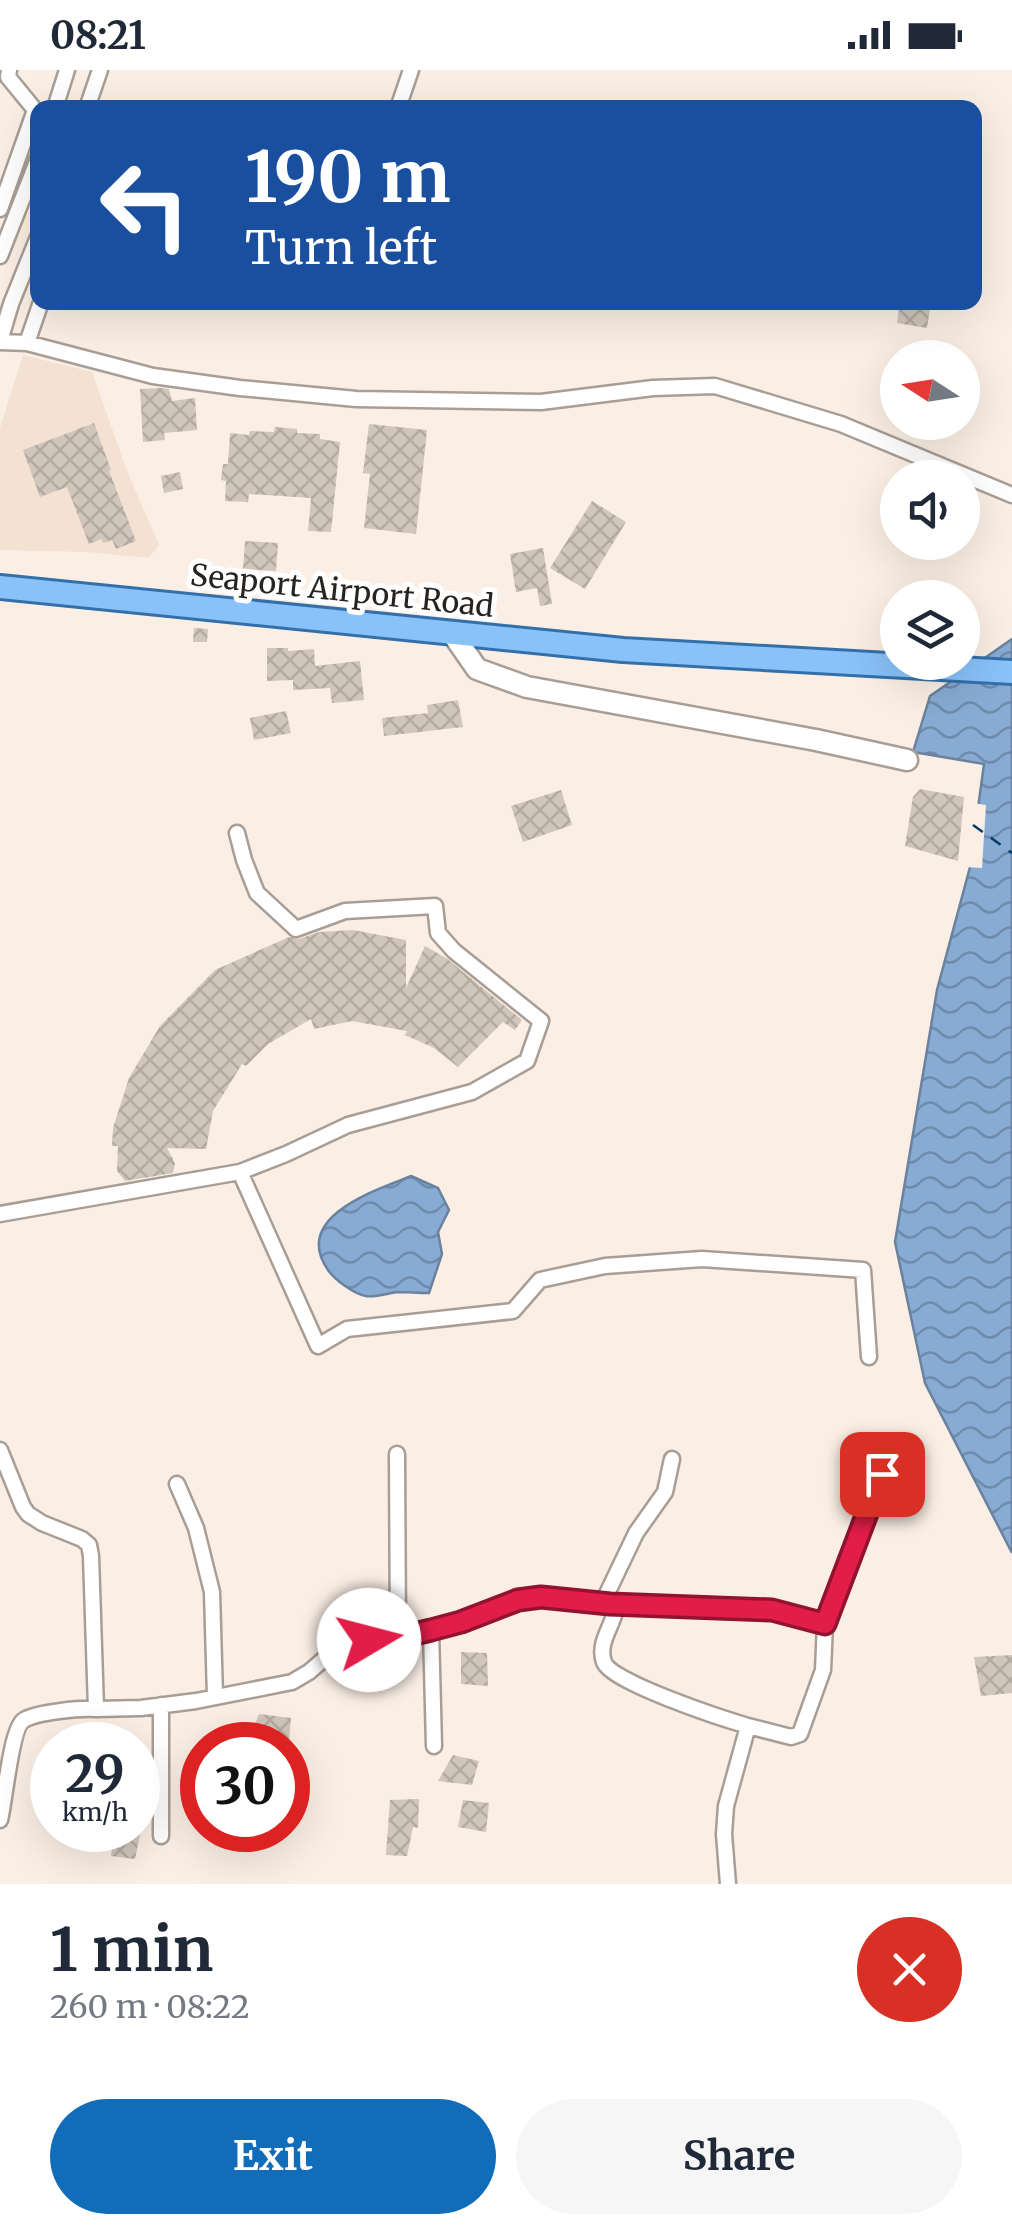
<!DOCTYPE html>
<meta charset="utf-8">
<style>
:root{--surface:#fff;--page:#f6f6f7;--text:#1f2937;--muted:#747a83;--accent:#116dba}
body{margin:0;font-family:Merriweather,serif;background:var(--page);color:var(--text);height:100vh;display:flex;flex-direction:column;font-size:38px;white-space:nowrap}
*{box-sizing:border-box;margin:0}
p{font-size:32px;color:var(--muted)}
.icon{flex:none;width:55px;height:55px;fill:none;stroke:currentColor;stroke-width:2;stroke-linecap:round;stroke-linejoin:round}
.map{position:relative;height:1814px;overflow:hidden}
.details{display:flex;flex-direction:column;background:var(--surface);flex:1}
.details>*{flex:none}
.guide{position:absolute;left:30px;top:30px;width:952px;height:210px;border-radius:20px;box-shadow:0 10px 40px #0002;background:#1a4fa0;color:#fff;overflow:hidden}
.needle{width:65px;rotate:282deg}
.buttons{position:absolute;left:880px;top:270px;display:grid;gap:20px}
.buttons a{display:grid;place-items:center;width:100px;height:100px;border-radius:50%;background:var(--surface);box-shadow:0 10px 40px #0002;font-size:50px}
.speed{position:absolute;left:30px;top:1652px;display:flex;gap:20px;font-size:50px;font-weight:700;text-align:center}
.speed>*{display:grid;place-content:center;width:130px;height:130px;border-radius:50%;background:var(--surface);box-shadow:0 10px 40px #0002;line-height:1}
.speed small{font-size:25px;font-weight:400}
.speed .limit{border:15px solid #d22;background:#fff;color:#111}
.pin{position:absolute;display:grid;place-items:center;width:85px;height:85px;color:#fff;margin:-42px;border-radius:20px;box-shadow:0 5px 15px #0006}
.me{position:absolute;width:110px;margin:-55px;rotate:82deg;stroke-linejoin:round;filter:drop-shadow(0 0 8px #0008)}
.turn{display:flex;align-items:center;gap:35px;height:210px;padding:0 50px;font-size:45px}
.turn .icon{width:130px;height:130px;stroke-width:2.5}
.turn b{display:block;font-size:70px;line-height:85px}
.round{display:grid;place-items:center;flex:none;width:105px;height:105px;border-radius:52px;background:var(--page)}
.head{display:flex;align-items:center;justify-content:space-between;height:170px;padding:0 50px}
h1{font-size:60px;font-weight:700;line-height:75px}
.action{display:flex;gap:20px;margin-top:auto;padding:20px 50px}
.action a{flex:1;height:115px;border-radius:60px;background:var(--accent);color:#fff;font-size:40px;font-weight:700;line-height:115px;text-align:center}
.action a+a{background:var(--page);color:var(--text)}
.status{display:flex;justify-content:space-between;align-items:center;height:70px;padding:0 50px;background:var(--surface);direction:ltr}
.status svg{height:28px;fill:currentColor}
.map>svg:first-child{display:block}
.built{fill:#f3e1d2}
.water{fill:url(#water-waves);stroke:#6a829d;stroke-width:2.5}
.pier{fill:#fbefe5}
.lines{fill:none;stroke-linecap:round;stroke-linejoin:round}
.ferry{stroke:#003b6b;stroke-width:2.5;stroke-dasharray:12 10;stroke-linecap:butt}
.building{fill:url(#building-cross-hatch)}
.street-casing{stroke:#a99e95;stroke-width:19}
.secondary-casing{stroke:#a99e95;stroke-width:25}
.primary-casing{stroke:#3370aa;stroke-width:28}
.street{stroke:#fff;stroke-width:14}
.secondary{stroke:#fff;stroke-width:20}
.primary{stroke:#88c2f9;stroke-width:22}
.route-casing{stroke:#92132f;stroke-width:25}
.route{stroke:#e11d48;stroke-width:18}
.labels{text-anchor:middle;stroke-width:10;stroke-linejoin:round;paint-order:stroke}
.street-label{font-size:30px;fill:#272320;stroke:#fff}
</style>
<div class="status"><b>08:21</b><svg viewBox="0 0 49 12"><path d="M0 12V9h3v3zM5 12V6h3v6zM10 12V3h3v9zM15 12V0h3v12zM26 1h20v11H26zM47 4h2v5h-2z"/></svg></div>
<div class="map">
<svg width="1012" height="1814" viewBox="0 0 1012 1814">
<defs>
<pattern id="water-waves" width="16" height="10" patternUnits="userSpaceOnUse" patternTransform="scale(2.5)"><rect width="16" height="10" fill="#87abd3"/><path d="M0 5q4-4 8 0t8 0" fill="none" stroke="#6e8bab"/></pattern>
<pattern id="building-cross-hatch" width="8" height="8" patternUnits="userSpaceOnUse" patternTransform="scale(2.5)"><rect width="8" height="8" fill="#d1c6bc"/><path d="M0 0l8 8M0 8l8-8" fill="none" stroke="#b3aaa1"/></pattern>
</defs>
<rect width="100%" height="100%" fill="#fbefe5"/>
<path class="built" d="M 23,285 L 92,302 L 127,401 L 159,475 L 149,488 L 86,482 L 0,480 L 0,358 Z"/>
<path class="water" d="M 1012,569 L 1012,1483 L 925,1313 L 895,1172 L 937,920 L 970,797 L 984,694 L 913,682 L 930,626 Z
M 411,1106 L 438,1118 L 449,1140 L 438,1162 L 442,1184 L 429,1223 C 418,1223 408,1222 397,1222 C 388,1223 375,1228 366,1226 C 354,1224 335,1210 328,1200 C 291,1147 376,1120 411,1106 Z"/>
<path class="pier" d="M 973,733 L 986,735 L 982,798 L 965,797 Z"/>
<g class="lines">
<path class="ferry" d="M 973,755 L 1012,783"/>
</g>
<path class="building" d="M 900,232 L 931,232 L 927,258 L 897,253 Z
M 162,318 L 169,319 L 172,331 L 195,328 L 197,360 L 164,363 L 165,370 L 143,372 L 140,319 Z
M 94,353 L 111,400 L 109,401 L 136,471 L 116,479 L 112,470 L 103,473 L 102,469 L 89,474 L 67,417 L 40,427 L 23,380 Z
M 369,354 L 427,360 L 416,464 L 364,458 L 370,404 L 363,403 Z
M 275,357 L 297,359 L 297,363 L 320,364 L 320,369 L 340,372 L 331,462 L 308,461 L 311,428 L 249,424 L 248,432 L 225,431 L 226,411 L 221,410 L 223,394 L 228,394 L 230,363 L 249,365 L 250,361 L 274,362 Z
M 180,402 L 183,419 L 164,423 L 161,406 Z
M 592,431 L 626,452 L 585,519 L 550,498 Z
M 245,471 L 278,473 L 276,501 L 243,499 Z
M 543,478 L 552,534 L 540,536 L 537,518 L 516,522 L 510,484 Z
M 194,558 L 208,559 L 207,572 L 193,572 Z
M 267,578 L 288,578 L 288,581 L 314,579 L 315,596 L 360,591 L 364,630 L 332,633 L 330,618 L 293,620 L 293,610 L 267,611 Z
M 458,630 L 463,657 L 384,666 L 382,648 L 428,643 L 427,635 Z
M 286,641 L 291,663 L 254,670 L 250,648 Z
M 920,719 L 964,727 L 958,791 L 905,776 L 913,727 Z
M 561,720 L 572,755 L 523,772 L 511,736 Z
M 353,860 L 406,870 L 406,918 L 425,876 L 446,888 L 522,950 L 515,960 L 503,952 L 458,997 L 434,978 L 405,965 L 407,961 L 352,951 L 314,959 L 311,949 L 268,974 L 246,996 L 242,994 L 213,1041 L 206,1079 L 167,1078 L 175,1093 L 173,1103 L 125,1111 L 117,1101 L 118,1076 L 112,1076 L 113,1058 L 129,1008 L 160,956 L 215,900 L 289,867 L 299,869 L 319,862 Z
M 461,1582 L 487,1583 L 488,1616 L 461,1614 Z
M 1012,1585 L 1012,1623 L 981,1626 L 974,1587 Z
M 259,1644 L 291,1648 L 289,1672 L 249,1669 Z
M 453,1685 L 479,1691 L 472,1715 L 438,1711 Z
M 419,1729 L 418,1758 L 413,1757 L 407,1786 L 386,1785 L 390,1730 Z
M 463,1730 L 489,1733 L 486,1762 L 458,1757 Z
M 114,1760 L 141,1760 L 135,1789 L 111,1786 Z"/>
<g class="lines">
<defs>
<path id="street" d="M 55,38 L 67,0
M 87,38 L 100,0
M 398,38 L 411,0
M 0,139 L 35,40 L 8,7 L 9,0
M 0,186 L 38,89
M 0,271 L 11,234 L 38,167
M 0,272 L 27,273 L 153,306 L 240,318 L 356,329 L 541,332 L 653,318 L 715,316 L 841,354 L 1012,425
M 27,273 L 41,232
M 240,1102 L 318,1276 L 347,1259 L 513,1241 L 540,1210 L 605,1196 L 702,1189 L 863,1200 L 869,1287
M 0,1144 L 240,1102 L 286,1084 L 348,1055 L 472,1022 L 527,991 L 541,951 L 454,881 L 438,863 L 435,836 L 345,841 L 296,859 L 257,823 L 244,790 L 237,763
M 0,1380 L 23,1437 L 28,1444 L 42,1453 L 82,1469 L 89,1475 L 91,1486 L 96,1639 C 81,1638 37,1642 24,1650 C 11,1657 5,1731 0,1750
M 397,1384 L 398,1567
M 177,1414 L 196,1458 L 212,1522 L 215,1627
M 603,1532 L 636,1463 L 665,1422 L 672,1389
M 610,1534 L 772,1540 L 825,1554
M 431,1560 L 434,1676
M 96,1639 L 141,1638 L 196,1631 L 292,1612 L 309,1602 L 338,1577 L 369,1569 L 398,1567 L 431,1560 L 461,1552 L 518,1530 L 541,1527 L 603,1532 L 616,1538 C 613,1556 597,1573 604,1592 C 610,1612 724,1649 748,1656 L 726,1736 L 724,1764 L 728,1814
M 748,1656 L 791,1667 L 800,1664 L 823,1600 L 825,1554 L 882,1404
M 161,1766 L 161,1635"/>
<path id="secondary" d="M 452,563 L 477,599 L 527,617 L 816,670 L 907,690"/>
<path id="primary" d="M 0,517 L 623,580 L 1012,602"/>
</defs>
<use href="#street" class="street-casing"/>
<use href="#secondary" class="secondary-casing"/>
<use href="#primary" class="primary-casing"/>
<use href="#street" class="street"/>
<use href="#secondary" class="secondary"/>
<use href="#primary" class="primary"/>
</g>
<g class="lines">
<defs>
<path id="route" d="M 369,1570 L 398,1568 L 431,1560 L 461,1552 L 518,1530 L 541,1527 L 610,1534 L 772,1540 L 825,1554 L 882,1404"/>
</defs>
<use href="#route" class="route-casing"/>
<use href="#route" class="route"/>
</g>
<g class="labels">
<g class="street-label">
<text transform="translate(342 521) rotate(6)" y="10">Seaport Airport Road</text>
</g>
</g>
</svg>
<div class="buttons">
<a><svg class="needle" viewBox="-14 -14 28 28"><path d="M0-13l5 13h-10z" fill="#e53935"/><path d="M0 13l5-13h-10z" fill="#747a83"/></svg></a>
<a><svg class="icon" aria-label="sound" viewBox="0 0 24 24"><path d="M4 9h4l5-4v14l-5-4H4zM17 9q2 3 0 6"/></svg></a>
<a><svg class="icon" aria-label="layers" viewBox="0 0 24 24"><path d="M12 4l9 5-9 5-9-5zM3 14l9 5 9-5"/></svg></a>
</div>
<div class="speed"><div>29<small>km/h</small></div><div class="limit">30</div></div>
<div class="pin" style="left:882px;top:1404px;background:#d93025"><svg class="icon" aria-label="arrive" viewBox="0 0 24 24"><path d="M6 21V4h12l-3 4 3 4H6"/></svg></div>
<svg class="me" style="left:369px;top:1570px" viewBox="-20 -20 40 40"><circle r="19" fill="#fff"/><path d="M0-13L10 11 0 6-10 11z" fill="#e11d48"/></svg>
<div class="guide">
<div class="turn"><svg class="icon" aria-label="left" viewBox="0 0 24 24"><path d="M17 20v-9H6M10 6l-5 5 5 5"/></svg><div><b>190 m</b>Turn left</div></div>
</div>
</div>
<section class="details">
<div class="head"><div><h1>1 min</h1><p>260 m · 08:22</p></div><a class="round" style="background:#d93025;color:#fff"><svg class="icon" aria-label="close" viewBox="0 0 24 24"><path d="M6 6l12 12M18 6L6 18"/></svg></a></div>
<div class="action"><a>Exit</a><a>Share</a></div>
</section>
